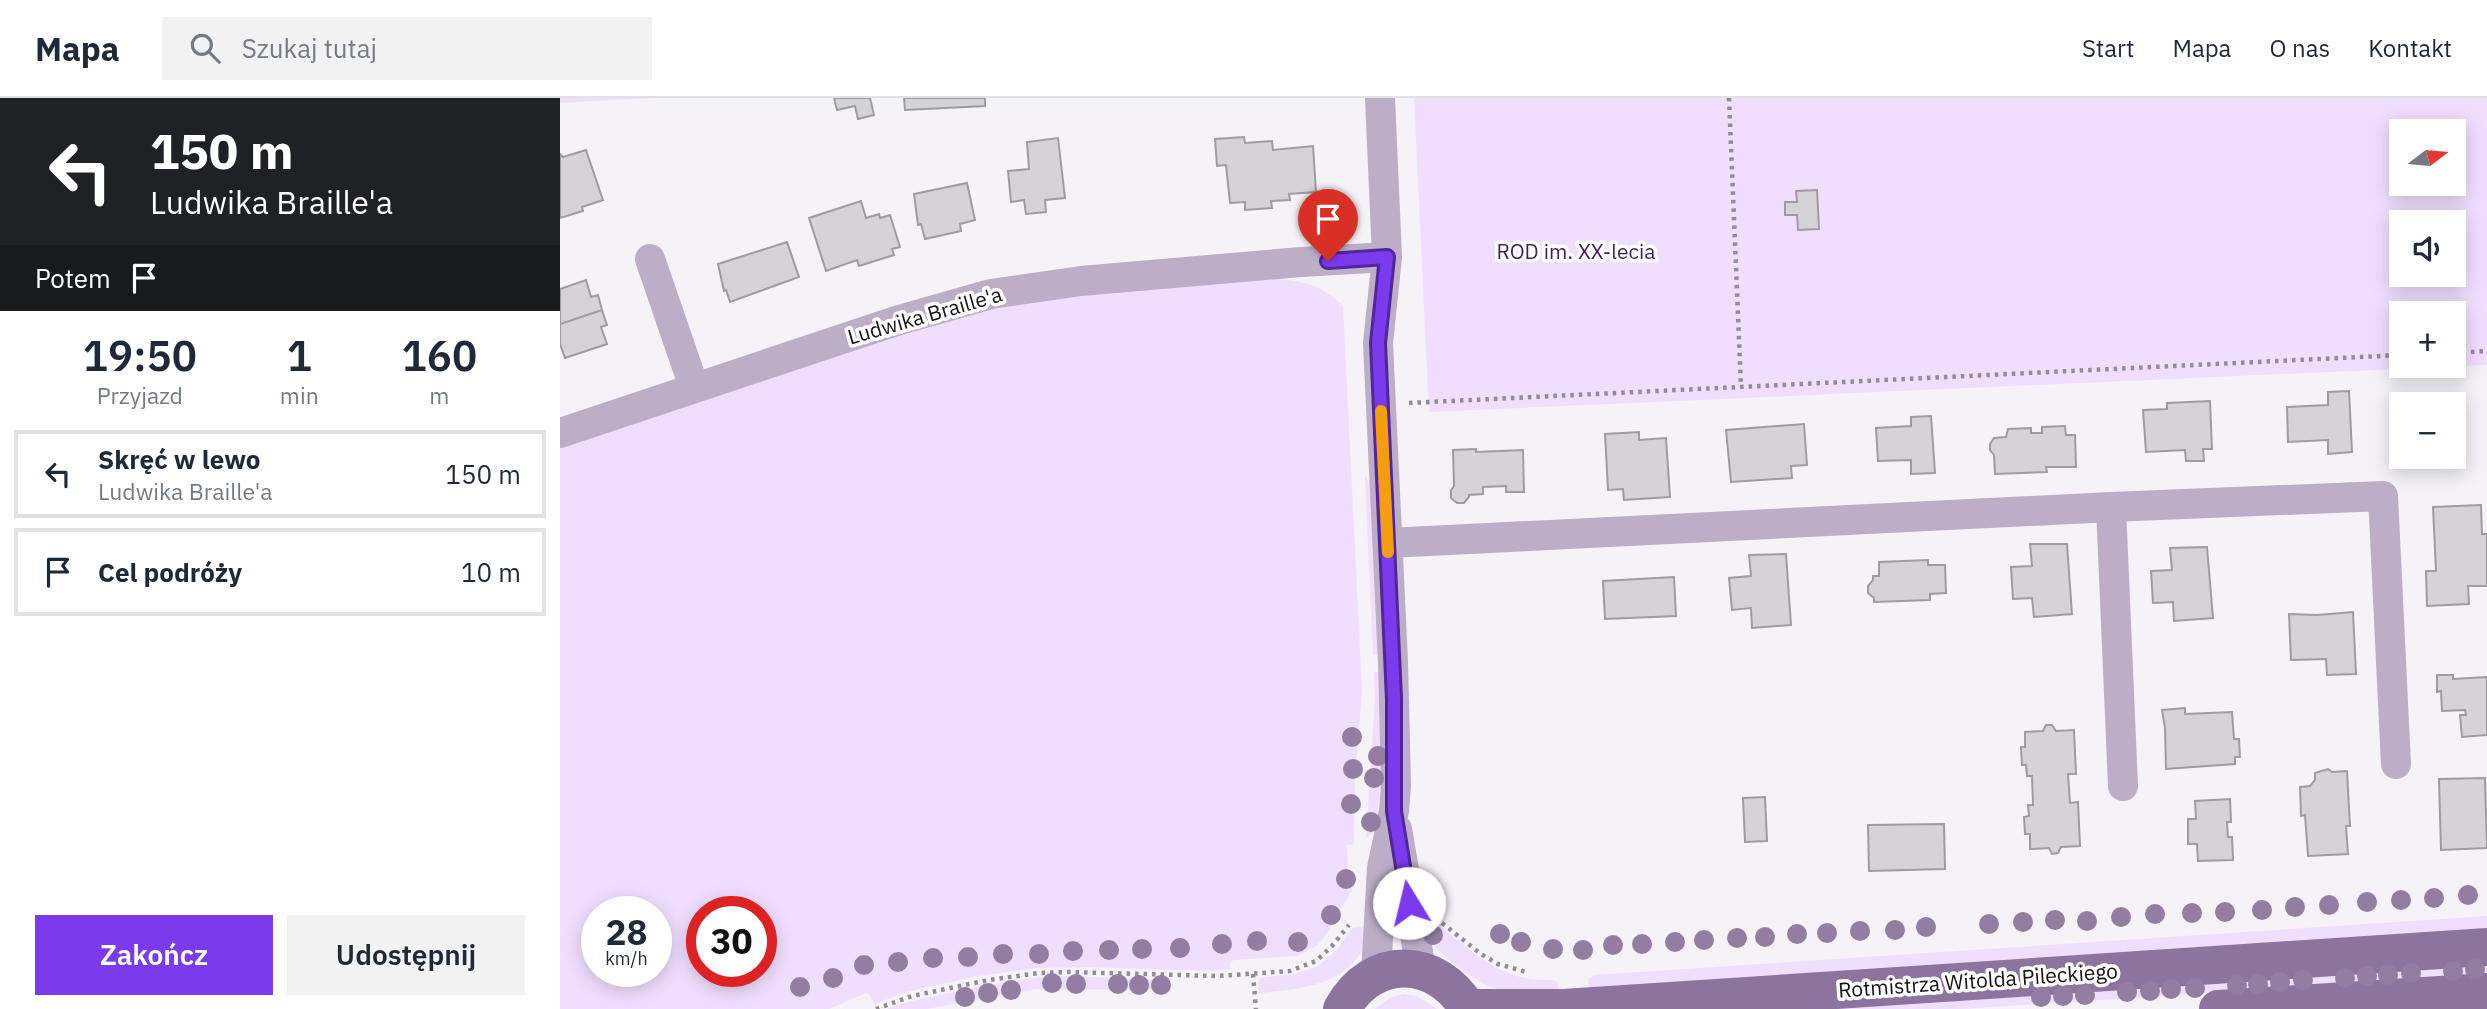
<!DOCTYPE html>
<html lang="pl">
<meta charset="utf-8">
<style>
:root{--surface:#fff;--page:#f2f2f3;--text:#1f2937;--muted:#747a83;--line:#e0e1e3;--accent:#7c3aed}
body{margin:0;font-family:"IBM Plex Sans",sans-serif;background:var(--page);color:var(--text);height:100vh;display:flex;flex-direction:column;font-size:26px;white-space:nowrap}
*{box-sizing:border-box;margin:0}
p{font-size:23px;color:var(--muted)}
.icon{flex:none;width:38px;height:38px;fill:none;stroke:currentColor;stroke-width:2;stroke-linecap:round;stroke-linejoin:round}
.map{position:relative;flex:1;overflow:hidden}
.side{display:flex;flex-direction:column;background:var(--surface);width:560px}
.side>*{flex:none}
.banner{background:#202124;color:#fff;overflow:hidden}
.needle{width:46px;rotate:74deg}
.controls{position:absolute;left:1829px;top:21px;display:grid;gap:14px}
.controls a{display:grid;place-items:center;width:77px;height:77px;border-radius:0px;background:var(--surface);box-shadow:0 4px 18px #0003;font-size:35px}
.speed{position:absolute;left:21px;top:798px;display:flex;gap:14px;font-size:35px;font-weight:700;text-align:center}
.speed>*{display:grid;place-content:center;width:91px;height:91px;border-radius:50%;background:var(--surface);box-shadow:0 4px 18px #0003;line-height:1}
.speed small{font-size:18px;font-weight:400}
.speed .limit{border:10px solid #d22;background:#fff;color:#111}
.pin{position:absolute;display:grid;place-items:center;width:60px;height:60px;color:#fff;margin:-72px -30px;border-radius:50% 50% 50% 0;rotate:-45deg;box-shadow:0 0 7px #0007}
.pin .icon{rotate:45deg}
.me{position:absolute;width:77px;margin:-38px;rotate:351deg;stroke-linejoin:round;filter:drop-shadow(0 0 5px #0008)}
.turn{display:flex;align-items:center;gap:24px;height:147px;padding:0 35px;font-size:32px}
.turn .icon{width:91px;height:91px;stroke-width:2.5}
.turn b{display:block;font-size:49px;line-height:60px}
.then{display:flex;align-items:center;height:66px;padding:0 35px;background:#0003;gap:14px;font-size:26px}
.eta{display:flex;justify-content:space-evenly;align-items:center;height:119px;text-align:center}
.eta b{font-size:42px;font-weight:600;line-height:49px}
.button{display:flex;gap:14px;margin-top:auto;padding:14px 35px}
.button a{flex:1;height:80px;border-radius:0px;background:var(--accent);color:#fff;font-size:28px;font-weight:600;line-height:80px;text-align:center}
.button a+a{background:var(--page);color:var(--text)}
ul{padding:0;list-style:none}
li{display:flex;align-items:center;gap:21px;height:88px;margin:0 14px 10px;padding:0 21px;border:4px solid var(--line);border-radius:0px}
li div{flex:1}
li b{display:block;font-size:26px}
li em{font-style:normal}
header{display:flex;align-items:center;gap:42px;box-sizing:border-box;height:98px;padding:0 35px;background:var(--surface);border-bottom:2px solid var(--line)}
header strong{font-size:33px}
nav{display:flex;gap:38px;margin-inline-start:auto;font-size:24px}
.search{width:490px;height:63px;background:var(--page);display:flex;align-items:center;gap:18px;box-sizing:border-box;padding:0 24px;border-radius:0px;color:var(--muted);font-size:26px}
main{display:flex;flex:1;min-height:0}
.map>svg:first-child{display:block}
.green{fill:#f0defe;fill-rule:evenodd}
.building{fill:#d6d3d8;stroke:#9f9ca1;stroke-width:2}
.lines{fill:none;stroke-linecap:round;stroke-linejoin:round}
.path{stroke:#908e92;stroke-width:4.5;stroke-dasharray:3.5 5;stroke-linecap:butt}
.minor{stroke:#bcaec6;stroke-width:30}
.major{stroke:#8c749e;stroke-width:38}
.tree{fill:#947da2}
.route-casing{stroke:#51269a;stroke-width:18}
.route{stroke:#7c3aed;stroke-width:12}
.slow{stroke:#f59e0b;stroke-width:12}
.labels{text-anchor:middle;stroke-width:7;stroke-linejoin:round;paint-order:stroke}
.park-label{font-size:21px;fill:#451e5c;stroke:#fff}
.street-label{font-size:21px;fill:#121113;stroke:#fff}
</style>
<header>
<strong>Mapa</strong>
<div class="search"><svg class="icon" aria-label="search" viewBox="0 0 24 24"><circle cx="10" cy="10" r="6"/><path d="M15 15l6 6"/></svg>Szukaj tutaj</div>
<nav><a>Start</a><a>Mapa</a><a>O nas</a><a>Kontakt</a></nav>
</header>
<main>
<section class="side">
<div class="banner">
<div class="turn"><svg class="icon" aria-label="left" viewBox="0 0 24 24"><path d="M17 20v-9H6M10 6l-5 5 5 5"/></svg><div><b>150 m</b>Ludwika Braille'a</div></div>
<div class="then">Potem<svg class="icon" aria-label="arrive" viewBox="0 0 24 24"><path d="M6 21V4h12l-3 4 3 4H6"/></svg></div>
</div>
<div class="eta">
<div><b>19:50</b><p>Przyjazd</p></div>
<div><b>1</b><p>min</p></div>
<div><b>160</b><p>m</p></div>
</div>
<ul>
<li><svg class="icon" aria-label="left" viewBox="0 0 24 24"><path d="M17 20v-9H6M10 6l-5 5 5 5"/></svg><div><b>Skręć w lewo</b><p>Ludwika Braille'a</p></div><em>150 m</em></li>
<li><svg class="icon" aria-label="arrive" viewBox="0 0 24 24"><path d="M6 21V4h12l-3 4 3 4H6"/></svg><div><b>Cel podróży</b></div><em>10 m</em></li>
</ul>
<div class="button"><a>Zakończ</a><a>Udostępnij</a></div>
</section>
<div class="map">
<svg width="1927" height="911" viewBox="0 0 1927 911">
<rect width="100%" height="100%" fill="#f5f2f8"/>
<path class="green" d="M 0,0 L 95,0 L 0,5 Z
M 854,0 L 1927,0 L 1927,267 L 869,314 ZM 1841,33 L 1894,33 L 1894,86 L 1841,86 ZM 1841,124 L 1894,124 L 1894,177 L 1841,177 ZM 1841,215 L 1894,215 L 1894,268 L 1841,268 Z
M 717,181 C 742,182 765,189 783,208 L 802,593 L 795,680 L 794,746 L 787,747 L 788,773 L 792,775 L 792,792 L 764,840 L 755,849 L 737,858 L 674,862 L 670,864 L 670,871 L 650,873 L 525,869 L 475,870 L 419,878 L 350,893 L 314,906 L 309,896 L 306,895 L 269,911 L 0,911 L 0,347 L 400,215 L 537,193 ZM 37,814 L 96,814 L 96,873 L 37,873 ZM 142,814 L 201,814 L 201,873 L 142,873 Z
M 805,378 L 812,387 L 821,556 L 813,557 Z
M 814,574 L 822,574 L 823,668 L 816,730 L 806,741 L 815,601 Z
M 1927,818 L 1927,833 L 1029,892 L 1028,881 L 1034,877 Z
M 866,822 L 874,824 C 918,855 934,883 993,882 L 997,884 L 1000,895 C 981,894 957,897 939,892 C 920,887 882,860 872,844 C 868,837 867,829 866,822 Z
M 812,827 C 798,886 751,890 699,895 L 698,885 L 700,880 L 735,876 L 758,868 L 778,851 L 792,830 Z
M 1927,865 L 1927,877 L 1402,911 L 1222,911 Z
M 505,878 L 610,882 L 610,890 L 577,892 L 476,891 L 367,911 L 327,911 C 344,904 362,901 380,897 C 421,888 463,879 505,878 Z
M 843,896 L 856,898 L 877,911 L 814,911 L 830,900 Z"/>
<path class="building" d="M 274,0 L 310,0 L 314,17 L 298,21 L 295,8 L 277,12 Z
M 344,0 L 425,0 L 425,8 L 345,12 Z
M 684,39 L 685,45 L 712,43 L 713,52 L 753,48 L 756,94 L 729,96 L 730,102 L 711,103 L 712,110 L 685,112 L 685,104 L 670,105 L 666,67 L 657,68 L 655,41 Z
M 498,40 L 505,100 L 485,102 L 486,114 L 466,116 L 464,102 L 451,104 L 448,73 L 469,71 L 467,44 Z
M 26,52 L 43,102 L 22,109 L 23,113 L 0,120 L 0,56 L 3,59 Z
M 407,85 L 415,122 L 400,126 L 401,133 L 365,141 L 361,126 L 358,127 L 354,96 Z
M 1257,92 L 1259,131 L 1238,132 L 1237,117 L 1225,117 L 1225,104 L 1237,104 L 1236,93 Z
M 301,103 L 306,120 L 319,116 L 320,120 L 330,117 L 340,149 L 332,151 L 334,157 L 299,168 L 297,162 L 266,173 L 249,120 Z
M 227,144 L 239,179 L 170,204 L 166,192 L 164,193 L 158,166 Z
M 26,182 L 31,199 L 38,197 L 42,212 L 0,226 L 0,191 Z
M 42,212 L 47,227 L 41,229 L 47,246 L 5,260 L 0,246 L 0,226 Z
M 1789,293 L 1792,354 L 1768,356 L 1768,342 L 1728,344 L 1727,309 L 1768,307 L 1768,294 Z
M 1894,296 L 1897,357 L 1894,358 L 1894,306 L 1861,306 L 1861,298 Z
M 1650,303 L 1652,351 L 1643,351 L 1644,363 L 1626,363 L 1625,352 L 1586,354 L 1583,312 L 1607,311 L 1607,305 Z
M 1371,318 L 1375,375 L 1351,376 L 1351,362 L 1318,363 L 1316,330 L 1351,328 L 1351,319 Z
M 1244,326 L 1247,367 L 1231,368 L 1232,380 L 1171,384 L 1166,332 Z
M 1505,328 L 1506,337 L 1515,337 L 1516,369 L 1486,369 L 1487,374 L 1435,376 L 1434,357 L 1430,352 L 1430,346 L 1434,340 L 1446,339 L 1448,331 L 1471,330 L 1471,335 L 1482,335 L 1482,329 Z
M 1079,334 L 1079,342 L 1106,340 L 1110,399 L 1064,402 L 1063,391 L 1048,392 L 1045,336 Z
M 916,351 L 916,354 L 963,352 L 964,394 L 946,394 L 946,388 L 923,389 L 923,396 L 909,397 L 909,399 L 904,405 L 897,405 L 891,400 L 891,392 L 894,388 L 893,352 Z
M 1921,407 L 1922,436 L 1927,436 L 1927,488 L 1908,488 L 1909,506 L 1867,508 L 1866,473 L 1876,473 L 1873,409 Z
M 1470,446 L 1507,446 L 1512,516 L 1474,519 L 1472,500 L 1453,501 L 1451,469 L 1472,468 Z
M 1647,449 L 1653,520 L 1614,523 L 1613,504 L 1593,505 L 1591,473 L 1612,472 L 1610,450 Z
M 1226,456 L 1231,527 L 1192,530 L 1191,510 L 1172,512 L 1169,480 L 1191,478 L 1189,457 Z
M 1368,462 L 1368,467 L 1385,467 L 1386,495 L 1370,496 L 1370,502 L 1314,504 L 1314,500 L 1308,495 L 1308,488 L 1313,482 L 1313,478 L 1319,478 L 1319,464 Z
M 1114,479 L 1116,518 L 1045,521 L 1043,483 Z
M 1793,514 L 1796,576 L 1767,577 L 1766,561 L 1731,562 L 1729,516 L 1757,517 Z
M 1877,577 L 1893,577 L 1893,581 L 1927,579 L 1927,637 L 1902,639 L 1900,617 L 1906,617 L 1905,612 L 1882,613 L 1881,593 L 1877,594 Z
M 1625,610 L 1625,616 L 1672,614 L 1674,641 L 1679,641 L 1680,659 L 1675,659 L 1675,666 L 1606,671 L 1605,630 L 1602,612 Z
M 1486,627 L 1492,627 L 1496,633 L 1514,632 L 1516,676 L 1508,676 L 1510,705 L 1518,704 L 1520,748 L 1501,749 L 1498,755 L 1492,756 L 1489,750 L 1470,751 L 1470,736 L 1465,736 L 1464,719 L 1469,718 L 1468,707 L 1473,707 L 1472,678 L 1467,678 L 1466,667 L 1462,667 L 1461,649 L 1465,649 L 1465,634 L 1483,633 Z
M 1768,671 L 1772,674 L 1787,673 L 1790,728 L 1786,728 L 1788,756 L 1748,758 L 1745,717 L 1741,718 L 1740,689 L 1750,688 L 1755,682 L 1755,675 Z
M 1925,680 L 1927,750 L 1881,752 L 1879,681 Z
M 1205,699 L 1207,743 L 1185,744 L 1183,700 Z
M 1670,701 L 1671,724 L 1667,724 L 1668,739 L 1672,739 L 1673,762 L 1638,763 L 1637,746 L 1628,746 L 1628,721 L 1636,721 L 1635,703 Z
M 1384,726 L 1385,771 L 1309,773 L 1308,727 Z"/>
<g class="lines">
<path class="path" d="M 1169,0 L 1181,289
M 1894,255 L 1927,253
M 849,305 L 1841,257
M 882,825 L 921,856 L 938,866 L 967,874
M 693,876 L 696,911
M 316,911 L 352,898 L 429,882 L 479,875 L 508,874 L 657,878 L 730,873 L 756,863 L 772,848 L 789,827"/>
<path class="minor" d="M 90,161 L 134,289
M 0,335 L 336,223 L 431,196 L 521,183 L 741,164 L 827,159
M 1551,409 L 1563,688
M 828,445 L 1551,409 L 1823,398 L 1836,666
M 837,731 L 861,872
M 816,876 L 822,770 L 834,713 L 836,687 L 833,564 L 818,245 L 827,159 L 820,0"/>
<path class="major" d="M 908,910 L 1004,910 L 1927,849
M 782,911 C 812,856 877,858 908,911
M 1658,911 L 1927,894"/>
</g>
<g class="tree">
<circle cx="792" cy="639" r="10"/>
<circle cx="818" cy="658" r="10"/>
<circle cx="793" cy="671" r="10"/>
<circle cx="814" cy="680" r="10"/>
<circle cx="791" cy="706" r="10"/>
<circle cx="811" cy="724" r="10"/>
<circle cx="786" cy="781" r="10"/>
<circle cx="1908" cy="797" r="10"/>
<circle cx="1874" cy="800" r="10"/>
<circle cx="1841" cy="802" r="10"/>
<circle cx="1807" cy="804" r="10"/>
<circle cx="1769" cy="807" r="10"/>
<circle cx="1735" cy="809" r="10"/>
<circle cx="1702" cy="812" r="10"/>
<circle cx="1665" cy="814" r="10"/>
<circle cx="1632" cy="815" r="10"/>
<circle cx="1595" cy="816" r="10"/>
<circle cx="771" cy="817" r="10"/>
<circle cx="1561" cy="819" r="10"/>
<circle cx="1495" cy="822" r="10"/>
<circle cx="1527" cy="823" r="10"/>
<circle cx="1463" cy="824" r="10"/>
<circle cx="1429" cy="826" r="10"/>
<circle cx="1366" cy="829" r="10"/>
<circle cx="1335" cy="832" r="10"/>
<circle cx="1300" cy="833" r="10"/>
<circle cx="1267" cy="835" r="10"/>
<circle cx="940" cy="836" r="10"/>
<circle cx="1237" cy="836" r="10"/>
<circle cx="873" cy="837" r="10"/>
<circle cx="1205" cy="839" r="10"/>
<circle cx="1177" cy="840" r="10"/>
<circle cx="1144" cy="842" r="10"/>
<circle cx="697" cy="843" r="10"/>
<circle cx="738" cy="844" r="10"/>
<circle cx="961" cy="844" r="10"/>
<circle cx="1115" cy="844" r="10"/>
<circle cx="662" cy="846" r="10"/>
<circle cx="1082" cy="846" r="10"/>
<circle cx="1053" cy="847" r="10"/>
<circle cx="620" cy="850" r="10"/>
<circle cx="582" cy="851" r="10"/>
<circle cx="993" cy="851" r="10"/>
<circle cx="549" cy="852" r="10"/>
<circle cx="1023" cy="852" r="10"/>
<circle cx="513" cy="853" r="10"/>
<circle cx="443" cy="856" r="10"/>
<circle cx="479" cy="856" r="10"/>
<circle cx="408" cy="859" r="10"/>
<circle cx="373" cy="860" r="10"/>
<circle cx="338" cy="864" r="10"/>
<circle cx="304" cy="867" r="10"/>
<circle cx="1915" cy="871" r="10"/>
<circle cx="1893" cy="873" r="10"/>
<circle cx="1851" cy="875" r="10"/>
<circle cx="1828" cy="877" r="10"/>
<circle cx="1807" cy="878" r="10"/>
<circle cx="273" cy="880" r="10"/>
<circle cx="1785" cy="880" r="10"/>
<circle cx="1743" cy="882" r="10"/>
<circle cx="1720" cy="884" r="10"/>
<circle cx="492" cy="885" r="10"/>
<circle cx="516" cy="886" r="10"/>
<circle cx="558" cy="886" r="10"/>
<circle cx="1698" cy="886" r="10"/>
<circle cx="579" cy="887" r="10"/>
<circle cx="601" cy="887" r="10"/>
<circle cx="1677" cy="887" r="10"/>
<circle cx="240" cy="889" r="10"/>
<circle cx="1635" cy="890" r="10"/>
<circle cx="1611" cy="891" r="10"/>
<circle cx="451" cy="892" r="10"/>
<circle cx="1590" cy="893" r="10"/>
<circle cx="1567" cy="894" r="10"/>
<circle cx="428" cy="895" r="10"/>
<circle cx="1525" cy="897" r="10"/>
<circle cx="1503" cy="898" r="10"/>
<circle cx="405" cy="899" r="10"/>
<circle cx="1481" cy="899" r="10"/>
</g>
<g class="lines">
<defs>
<path id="route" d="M 768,163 L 827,159 L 818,245 L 834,601 L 834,713 L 849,805"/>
</defs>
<use href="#route" class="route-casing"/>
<use href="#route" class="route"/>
<path class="slow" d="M 821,313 L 828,454"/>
</g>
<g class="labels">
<g class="park-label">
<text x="1016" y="161">ROD im. XX-lecia</text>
</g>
<g class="street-label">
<text transform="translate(365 218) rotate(-16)" y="7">Ludwika Braille'a</text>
<text transform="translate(1418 883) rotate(-4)" y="7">Rotmistrza Witolda Pileckiego</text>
</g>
</g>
</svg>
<div class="controls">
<a><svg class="needle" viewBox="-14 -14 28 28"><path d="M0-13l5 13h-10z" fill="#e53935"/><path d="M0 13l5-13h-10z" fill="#747a83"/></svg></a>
<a><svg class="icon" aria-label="sound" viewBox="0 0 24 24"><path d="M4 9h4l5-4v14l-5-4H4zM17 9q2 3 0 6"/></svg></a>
<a>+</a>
<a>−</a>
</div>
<div class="speed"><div>28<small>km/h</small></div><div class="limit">30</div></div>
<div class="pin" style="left:768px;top:163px;background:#d93025"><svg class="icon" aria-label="arrive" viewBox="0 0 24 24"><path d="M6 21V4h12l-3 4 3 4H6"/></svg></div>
<svg class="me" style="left:849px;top:805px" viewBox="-20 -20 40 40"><circle r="19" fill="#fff"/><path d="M0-13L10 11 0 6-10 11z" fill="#7c3aed"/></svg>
</div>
</main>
